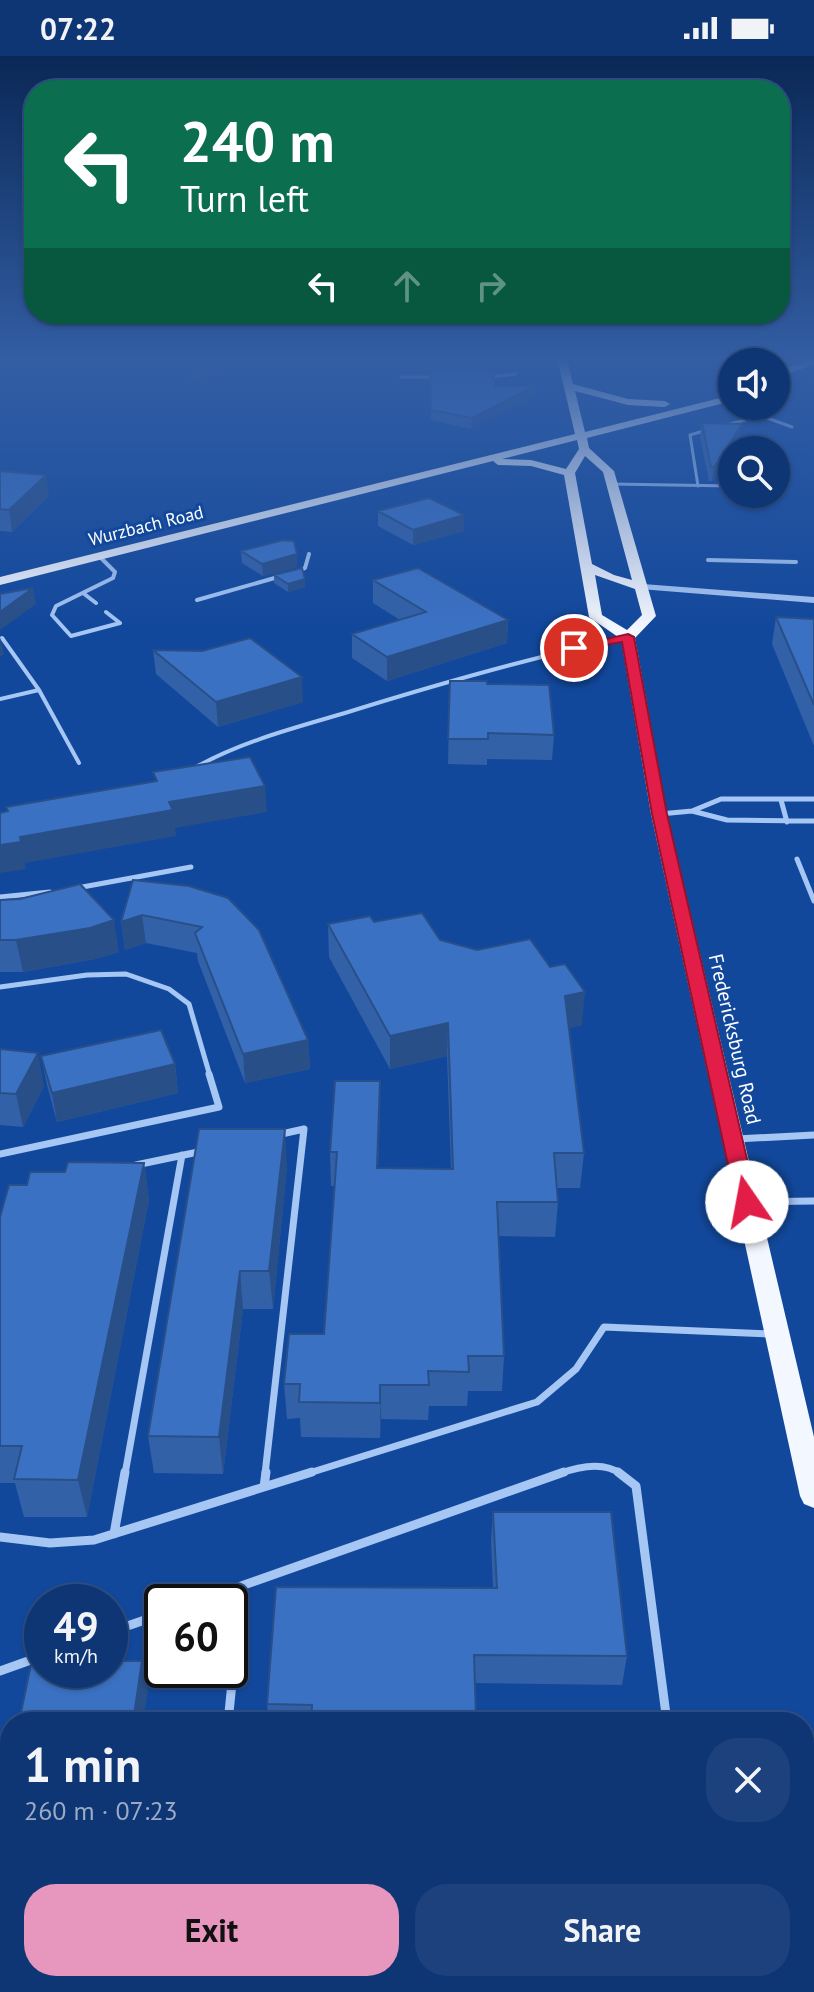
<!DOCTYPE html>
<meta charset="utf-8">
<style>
:root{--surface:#0e3675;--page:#1c417d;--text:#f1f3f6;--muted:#9babc5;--line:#2e5087;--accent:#e797bd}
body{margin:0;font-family:"PT Sans",sans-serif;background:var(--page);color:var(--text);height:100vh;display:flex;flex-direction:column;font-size:30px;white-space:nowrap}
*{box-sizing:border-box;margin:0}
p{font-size:26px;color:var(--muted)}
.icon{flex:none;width:44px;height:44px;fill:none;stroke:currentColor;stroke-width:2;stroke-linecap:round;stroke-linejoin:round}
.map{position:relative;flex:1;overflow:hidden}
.side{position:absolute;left:0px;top:1656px;width:814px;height:280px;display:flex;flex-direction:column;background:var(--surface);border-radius:32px 32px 0 0;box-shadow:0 2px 6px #0004,0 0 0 2px var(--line)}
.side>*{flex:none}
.hud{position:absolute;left:24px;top:24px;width:766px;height:244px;border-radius:32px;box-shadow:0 2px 6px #0004,0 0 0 2px var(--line);background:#0b6e4f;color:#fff;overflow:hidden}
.fabs{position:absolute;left:718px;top:292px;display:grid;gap:16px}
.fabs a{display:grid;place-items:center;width:72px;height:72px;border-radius:50%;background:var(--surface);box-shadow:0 2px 6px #0004,0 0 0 2px var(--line);font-size:40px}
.speed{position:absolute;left:24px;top:1528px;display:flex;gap:16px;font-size:40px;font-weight:700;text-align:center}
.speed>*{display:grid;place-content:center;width:104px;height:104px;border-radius:50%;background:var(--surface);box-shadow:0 2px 6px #0004,0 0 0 2px var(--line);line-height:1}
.speed small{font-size:20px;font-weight:400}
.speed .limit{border:4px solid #111;border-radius:12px;background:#fff;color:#111}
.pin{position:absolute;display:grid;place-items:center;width:68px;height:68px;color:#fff;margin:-34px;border:4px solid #fff;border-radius:50%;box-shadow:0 2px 8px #0007}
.me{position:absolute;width:88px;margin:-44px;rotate:348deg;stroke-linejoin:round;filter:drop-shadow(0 0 6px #0008)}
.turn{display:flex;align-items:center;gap:28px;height:168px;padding:0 24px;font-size:36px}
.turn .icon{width:104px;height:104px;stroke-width:2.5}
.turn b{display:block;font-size:56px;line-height:68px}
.lanes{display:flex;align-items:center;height:76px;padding:0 24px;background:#0003;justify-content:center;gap:40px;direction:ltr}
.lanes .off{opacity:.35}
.round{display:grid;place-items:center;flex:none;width:84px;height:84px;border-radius:32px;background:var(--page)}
.head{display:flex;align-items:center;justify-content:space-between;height:136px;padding:0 24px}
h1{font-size:48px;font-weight:700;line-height:60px}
.primary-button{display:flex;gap:16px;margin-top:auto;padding:16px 24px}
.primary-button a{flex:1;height:92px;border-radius:32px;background:var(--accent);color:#111;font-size:32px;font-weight:700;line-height:92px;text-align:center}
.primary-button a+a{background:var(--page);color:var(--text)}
.status{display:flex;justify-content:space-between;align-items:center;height:56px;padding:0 40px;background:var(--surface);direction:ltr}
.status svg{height:22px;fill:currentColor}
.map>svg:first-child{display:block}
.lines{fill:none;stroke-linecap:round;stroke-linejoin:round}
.service-far4{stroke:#a6c6f4;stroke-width:3}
.service-far3{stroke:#a6c6f4;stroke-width:4}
.service-far2{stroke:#a6c6f4;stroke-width:5}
.service-far1{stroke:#a6c6f4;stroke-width:7}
.service{stroke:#a6c6f4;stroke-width:9}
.tertiary{fill:#a6c6f4;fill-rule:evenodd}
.primary{fill:#f3f7ff;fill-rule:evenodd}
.wall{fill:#3361a8}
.shaded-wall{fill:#294f88}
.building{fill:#3b71c3;stroke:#294f88;stroke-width:2}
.route{fill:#e11d48;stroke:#92132f;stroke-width:2}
.labels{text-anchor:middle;stroke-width:6;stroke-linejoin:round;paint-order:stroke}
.far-street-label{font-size:18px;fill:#fff;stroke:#12489c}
.street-label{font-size:20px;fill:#fff;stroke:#12489c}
</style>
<div class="status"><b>07:22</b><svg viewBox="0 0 49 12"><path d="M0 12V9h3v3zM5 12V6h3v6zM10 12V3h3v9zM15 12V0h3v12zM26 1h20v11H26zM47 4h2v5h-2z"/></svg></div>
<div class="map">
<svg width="814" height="1936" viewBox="0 0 814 1936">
<rect width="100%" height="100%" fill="#12489c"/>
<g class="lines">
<path class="service-far4" d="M 401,321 L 437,321
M 489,321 L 516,318
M 734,350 L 792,371
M 722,370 L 761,360
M 744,387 L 746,394
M 612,428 L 732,430
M 698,430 L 690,379 L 707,374
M 776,431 L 785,431"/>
<path class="service-far3" d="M 99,500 L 115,516 L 113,522 L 56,550 L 52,559 L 71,580 L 120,567
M 708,504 L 796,506
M 297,516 L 305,512 L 309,498
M 83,537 L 96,547
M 197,544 L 278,521
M 106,556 L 120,567
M 2,582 L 39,634
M 0,643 L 39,634 L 79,707
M 196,711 C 243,685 294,672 345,657 C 438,628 532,601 628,581"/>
<path class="service-far2" d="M 781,744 L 787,766
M 692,755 L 727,764 L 814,765
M 660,758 L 692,755 L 721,743 L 814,743
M 797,803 L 814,845
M 77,832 L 191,811
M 0,841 L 50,836
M 0,931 L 87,919 L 126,918 L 169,933 L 189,948 L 210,1020"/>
<path class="service-far1" d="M 736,1083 L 814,1079
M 0,1098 L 219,1051 L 209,1018
M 136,1109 L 203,1095
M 754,1146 L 814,1145
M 125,1418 L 182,1099
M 265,1418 L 304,1073 L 277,1079
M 306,1418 L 537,1346 L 576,1313 L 604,1271 L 771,1278
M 558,1418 C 577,1411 604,1405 621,1418"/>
<path class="service" d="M 618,1416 L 636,1430 L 667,1666
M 264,1431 L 266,1416
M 114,1478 L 125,1416
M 0,1481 L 50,1487 L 94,1484 L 312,1416
M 196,1546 L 564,1416
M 110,1576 L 162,1558
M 0,1615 L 42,1600
M 228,1666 L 242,1530
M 701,1926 L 702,1936"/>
<path class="tertiary" d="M 643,528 L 814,541 L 814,547 L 640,533 L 640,529 Z"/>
<path class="primary" d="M 557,302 L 567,302 L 573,328 L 628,343 L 665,345 L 670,348 L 665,351 L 628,349 L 575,335 L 585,376 L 732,339 L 732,345 L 587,382 L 589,392 L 614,415 L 656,560 L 635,582 L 667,758 L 814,1381 L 814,1452 L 804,1448 L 800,1440 L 651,758 L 621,583 L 589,561 L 564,419 L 531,410 L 498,409 L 493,405 L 0,529 L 0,521 L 575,378 ZM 577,384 L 579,393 L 566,413 L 531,404 L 502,403 ZM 585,400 L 603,416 L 632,524 L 614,519 L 592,508 L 575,417 ZM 595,519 L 635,533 L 642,559 L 627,574 L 602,559 Z
M 814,303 L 814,309 L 776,321 L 776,315 Z"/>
</g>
<path class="wall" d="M 429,302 L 492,302 L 492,315 L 495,330 L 535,330 L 534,341 L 471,373 L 431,364 Z
M 702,367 L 740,382 L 712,425 L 709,425 L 700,381 Z
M 0,415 L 49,440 L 12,476 L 0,475 Z
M 378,455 L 464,475 L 413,489 L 378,470 Z
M 241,495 L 297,511 L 263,520 L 242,507 Z
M 274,519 L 305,531 L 288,536 L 274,527 Z
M 373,524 L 508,564 L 507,587 L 387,625 L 352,602 L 352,578 L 400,564 L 373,547 Z
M 776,561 L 814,563 L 814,690 L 772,588 Z
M 153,594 L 303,646 L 218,671 L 156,618 Z
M 450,625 L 487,628 L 554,679 L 552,704 L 487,703 L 487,709 L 448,708 Z
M 189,830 L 308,984 L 310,1013 L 245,1027 L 198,905 L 197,897 L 146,887 L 125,894 L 121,866 Z
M 0,844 L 119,896 L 95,903 L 23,916 L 0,916 Z
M 374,866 L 440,884 L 582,969 L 569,972 L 584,1097 L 580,1132 L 557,1132 L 558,1146 L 555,1181 L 498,1180 L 504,1300 L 502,1335 L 468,1335 L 467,1350 L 429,1350 L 428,1364 L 381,1363 L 380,1382 L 301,1381 L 300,1362 L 287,1363 L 284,1328 L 324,1278 L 335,1130 L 331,1130 L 330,1096 L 380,1025 L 380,1059 L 378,1112 L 451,1113 L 447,1000 L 390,1013 L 329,901 L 328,868 Z
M 0,993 L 44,1030 L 23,1071 L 0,1069 Z
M 41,1000 L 175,1008 L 178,1037 L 57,1066 L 47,1029 Z
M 144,1107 L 149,1144 L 87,1461 L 24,1461 L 15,1427 L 0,1427 L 0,1161 L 27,1129 L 65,1116 Z
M 287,1110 L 273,1253 L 243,1253 L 223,1418 L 154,1417 L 148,1380 Z
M 493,1456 L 627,1600 L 622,1629 L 475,1627 L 476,1662 L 593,1666 L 269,1666 L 267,1648 L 493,1532 L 491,1485 Z"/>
<path class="shaded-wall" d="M 187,302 L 298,302 L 189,323 Z
M 535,330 L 534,341 L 471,373 L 472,362 Z
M 742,368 L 740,382 L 712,425 L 714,411 Z
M 46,419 L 49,440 L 12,476 L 9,454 Z
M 464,459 L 464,475 L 413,489 L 413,474 Z
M 297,498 L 297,511 L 263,520 L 262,508 Z
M 305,523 L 305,531 L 288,536 L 288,528 Z
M 33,532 L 36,548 L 0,574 L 0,556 Z
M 508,564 L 507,587 L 387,625 L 387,601 Z
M 0,581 L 4,598 L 0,601 Z
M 302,621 L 303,646 L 218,671 L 216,646 Z
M 265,730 L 267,756 L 175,772 L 176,780 L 25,807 L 26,813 L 0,817 L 0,789 L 20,781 L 169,746 Z
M 142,859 L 146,887 L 125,894 L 121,866 Z
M 114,864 L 119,896 L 95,903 L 23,916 L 16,884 Z
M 585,936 L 582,969 L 562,974 L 565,940 Z
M 448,967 L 447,1000 L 390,1013 L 390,980 Z
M 308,984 L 310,1013 L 245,1027 L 243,998 Z
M 38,997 L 44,1030 L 23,1071 L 16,1038 Z
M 175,1008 L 178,1037 L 57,1066 L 52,1037 Z
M 380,1025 L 380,1059 L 377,1146 L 377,1112 Z
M 285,1073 L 287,1110 L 273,1253 L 269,1215 Z
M 144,1107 L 149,1144 L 87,1461 L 78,1424 Z
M 240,1215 L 243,1253 L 223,1418 L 219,1381 Z
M 380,1329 L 381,1363 L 380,1382 Z
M 142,1605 L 148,1634 L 143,1666 L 133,1666 Z"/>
<path class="building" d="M 430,315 L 493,315 L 495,330 L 535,330 L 472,362 L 431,354 Z
M 702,367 L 742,368 L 714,411 L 711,411 Z
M 0,415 L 46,419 L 9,454 L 0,453 Z
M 429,442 L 464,459 L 413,474 L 378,455 Z
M 283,484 L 294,485 L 297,498 L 262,508 L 241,495 Z
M 302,512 L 305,523 L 288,528 L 274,519 Z
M 418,512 L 508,564 L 387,601 L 352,578 L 426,556 L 373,524 Z
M 33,532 L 0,556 L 0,538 Z
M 776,561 L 814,563 L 814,649 Z
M 250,582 L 302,621 L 216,646 L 153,594 L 202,595 Z
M 450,625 L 487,625 L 487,628 L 549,629 L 554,679 L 488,677 L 488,683 L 448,683 Z
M 250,701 L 265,730 L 169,746 L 173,754 L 20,781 L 21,786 L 0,789 L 0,757 L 8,755 L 6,751 L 157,725 L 153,716 Z
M 133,824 L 189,830 L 228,842 L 259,874 L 308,984 L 243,998 L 195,877 L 202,871 L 142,859 L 121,866 Z
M 80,828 L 114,864 L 90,872 L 16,884 L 0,884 L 0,844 L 20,843 Z
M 422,857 L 440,884 L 477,894 L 530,883 L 550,911 L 565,908 L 585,936 L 565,940 L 584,1097 L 554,1097 L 558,1146 L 497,1146 L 504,1300 L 468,1300 L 469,1316 L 428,1315 L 429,1329 L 380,1329 L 380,1347 L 299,1346 L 300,1328 L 284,1328 L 289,1278 L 324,1278 L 337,1096 L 330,1096 L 335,1025 L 380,1025 L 377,1112 L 453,1113 L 448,967 L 390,980 L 328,868 L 370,860 L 374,866 Z
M 161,974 L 175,1008 L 52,1037 L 41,1000 Z
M 0,993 L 38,997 L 16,1038 L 0,1037 Z
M 199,1073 L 285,1073 L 269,1215 L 240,1215 L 219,1381 L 148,1380 Z
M 68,1106 L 144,1107 L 78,1424 L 14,1423 L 22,1390 L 0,1390 L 0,1161 L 9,1129 L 27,1129 L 30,1116 L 65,1116 Z
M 493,1456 L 611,1456 L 627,1600 L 474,1599 L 476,1662 L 593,1663 L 593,1666 L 311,1666 L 312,1649 L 267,1648 L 276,1531 L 497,1532 Z
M 32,1604 L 42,1604 L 42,1614 L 110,1614 L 110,1605 L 142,1605 L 133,1666 L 19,1666 Z
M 10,1710 L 10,1926 L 233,1927 L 232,1936 L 0,1936 L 0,1759 Z
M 301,1926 L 624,1926 L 625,1936 L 300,1936 Z"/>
<linearGradient id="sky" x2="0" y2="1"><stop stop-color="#0a2856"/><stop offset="0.53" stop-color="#335ea4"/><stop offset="1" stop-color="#335ea4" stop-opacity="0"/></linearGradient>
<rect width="814" height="573" fill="url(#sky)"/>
<path class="route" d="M 628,578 L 634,581 L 667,758 L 757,1146 L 754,1152 L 739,1152 L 736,1146 L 652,758 L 622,586 L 574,595 L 567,592 Z"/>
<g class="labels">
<g class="far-street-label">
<text transform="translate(146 470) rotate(-14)" y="6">Wurzbach Road</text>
</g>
<g class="street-label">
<text transform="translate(735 983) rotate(77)" y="7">Fredericksburg Road</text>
</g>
</g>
</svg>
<div class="fabs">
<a><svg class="icon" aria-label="sound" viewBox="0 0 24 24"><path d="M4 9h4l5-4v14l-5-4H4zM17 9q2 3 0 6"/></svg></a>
<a><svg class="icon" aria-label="search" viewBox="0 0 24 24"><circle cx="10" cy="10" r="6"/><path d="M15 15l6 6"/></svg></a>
</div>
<div class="speed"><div>49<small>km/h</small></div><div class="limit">60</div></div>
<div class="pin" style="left:574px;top:592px;background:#d93025"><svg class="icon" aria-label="arrive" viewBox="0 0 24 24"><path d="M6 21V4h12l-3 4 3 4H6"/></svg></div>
<svg class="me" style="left:747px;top:1146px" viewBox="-20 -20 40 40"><circle r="19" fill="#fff"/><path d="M0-13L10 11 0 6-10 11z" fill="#e11d48"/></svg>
<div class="hud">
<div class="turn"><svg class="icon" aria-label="left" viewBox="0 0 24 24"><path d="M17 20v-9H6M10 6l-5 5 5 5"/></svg><div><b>240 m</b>Turn left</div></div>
<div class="lanes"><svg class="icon" aria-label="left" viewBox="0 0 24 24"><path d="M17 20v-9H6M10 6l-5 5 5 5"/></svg><svg class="icon off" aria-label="ahead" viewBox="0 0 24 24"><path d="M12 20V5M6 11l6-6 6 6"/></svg><svg class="icon off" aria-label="right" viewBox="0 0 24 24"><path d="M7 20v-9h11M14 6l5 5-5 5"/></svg></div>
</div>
<section class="side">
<div class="head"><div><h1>1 min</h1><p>260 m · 07:23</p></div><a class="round"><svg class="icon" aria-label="close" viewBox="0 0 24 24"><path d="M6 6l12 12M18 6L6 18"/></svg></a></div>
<div class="primary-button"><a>Exit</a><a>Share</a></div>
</section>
</div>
